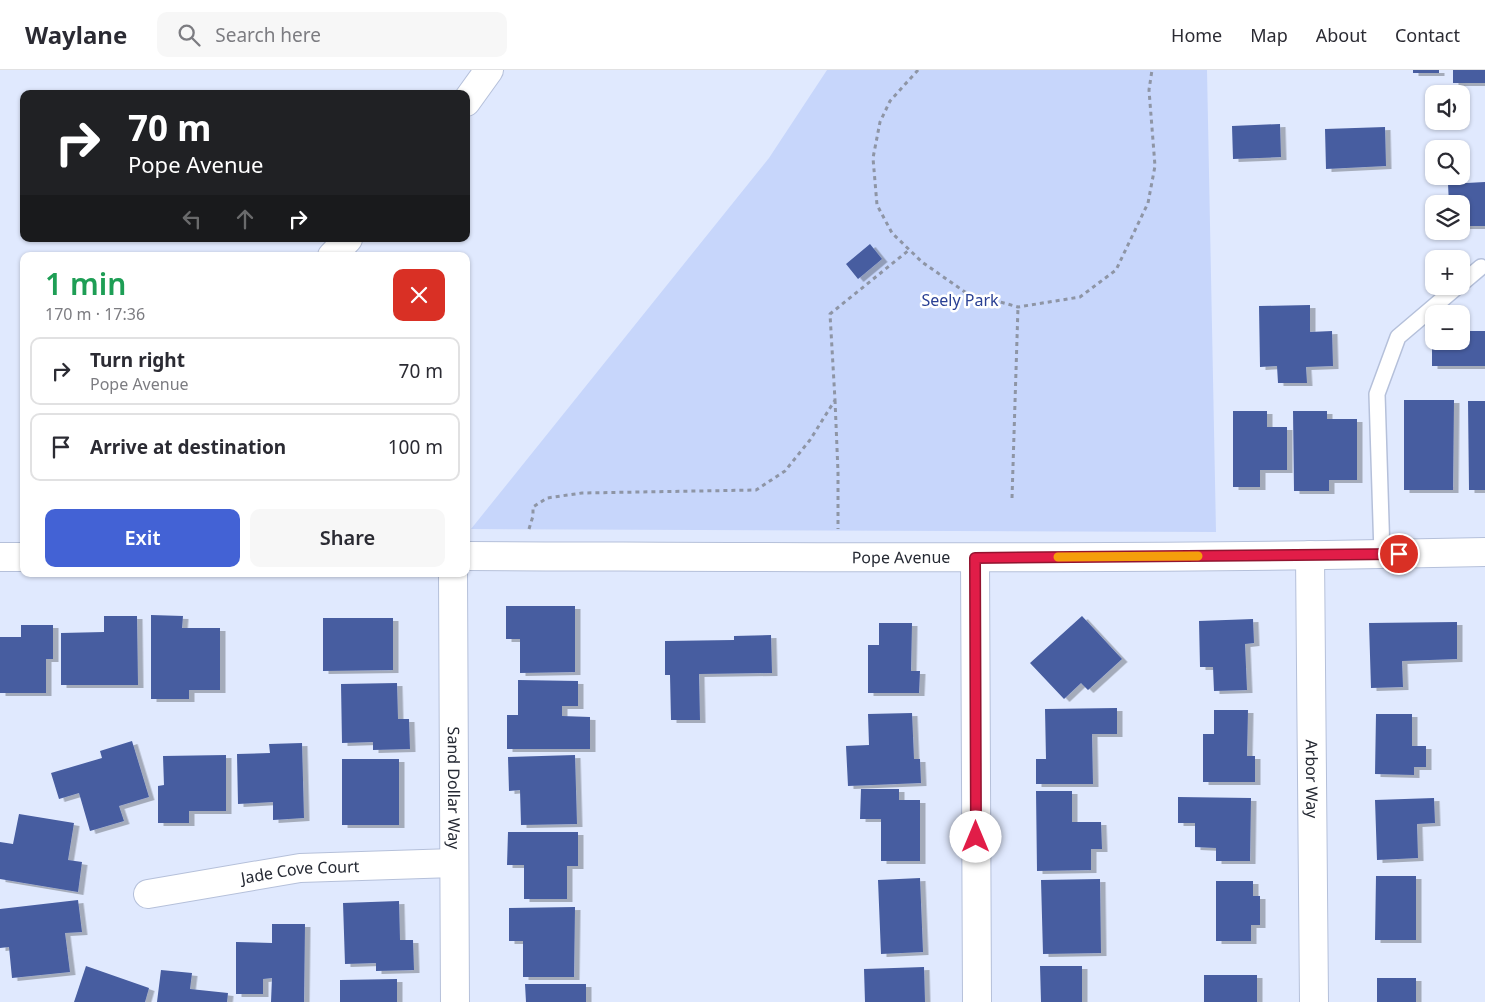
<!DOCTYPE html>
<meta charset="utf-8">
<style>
:root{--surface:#fff;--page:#f7f7f7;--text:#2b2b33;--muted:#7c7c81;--line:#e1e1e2;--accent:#4362d5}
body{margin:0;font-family:"Noto Sans",sans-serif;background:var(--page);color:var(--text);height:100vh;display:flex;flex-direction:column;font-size:19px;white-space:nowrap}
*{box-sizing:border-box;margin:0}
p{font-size:16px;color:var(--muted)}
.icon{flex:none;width:28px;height:28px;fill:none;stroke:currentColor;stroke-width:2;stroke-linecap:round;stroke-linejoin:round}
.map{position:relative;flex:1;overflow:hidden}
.side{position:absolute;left:20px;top:182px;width:450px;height:325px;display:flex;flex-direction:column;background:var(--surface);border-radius:10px;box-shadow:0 1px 4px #0004}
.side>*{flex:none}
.banner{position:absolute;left:20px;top:20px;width:450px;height:152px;border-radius:10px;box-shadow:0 1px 4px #0004;background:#202124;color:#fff;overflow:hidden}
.controls{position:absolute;left:1425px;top:15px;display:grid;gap:10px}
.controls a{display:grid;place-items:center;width:45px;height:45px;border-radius:10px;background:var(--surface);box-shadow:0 1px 4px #0004;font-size:25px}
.pin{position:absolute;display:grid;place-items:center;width:42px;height:42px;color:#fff;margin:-21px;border:2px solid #fff;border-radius:50%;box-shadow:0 1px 5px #0007}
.me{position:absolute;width:55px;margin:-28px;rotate:0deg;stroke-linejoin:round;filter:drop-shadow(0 0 4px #0008)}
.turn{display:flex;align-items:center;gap:18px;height:105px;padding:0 25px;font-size:22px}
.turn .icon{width:65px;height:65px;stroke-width:2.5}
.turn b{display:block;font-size:35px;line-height:42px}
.lanes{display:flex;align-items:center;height:48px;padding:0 25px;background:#0003;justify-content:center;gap:25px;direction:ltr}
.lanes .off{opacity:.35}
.round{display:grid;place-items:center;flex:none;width:52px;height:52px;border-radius:10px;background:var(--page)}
.summary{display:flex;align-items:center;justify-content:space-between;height:85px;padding:0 25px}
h1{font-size:30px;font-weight:600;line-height:38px;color:#1e9e55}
.primary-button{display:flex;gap:10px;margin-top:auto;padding:10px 25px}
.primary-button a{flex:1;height:58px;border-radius:10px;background:var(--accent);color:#fff;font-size:20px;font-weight:600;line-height:58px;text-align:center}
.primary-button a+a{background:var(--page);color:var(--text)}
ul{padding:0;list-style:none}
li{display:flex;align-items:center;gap:15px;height:68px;margin:0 10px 8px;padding:0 15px;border:2px solid var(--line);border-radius:10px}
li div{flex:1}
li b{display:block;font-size:19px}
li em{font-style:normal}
header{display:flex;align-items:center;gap:30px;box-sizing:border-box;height:70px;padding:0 25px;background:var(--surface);border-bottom:1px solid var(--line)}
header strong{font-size:24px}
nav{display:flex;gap:28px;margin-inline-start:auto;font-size:18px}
.search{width:350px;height:45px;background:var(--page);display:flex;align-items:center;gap:12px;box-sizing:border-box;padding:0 18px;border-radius:10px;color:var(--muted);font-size:19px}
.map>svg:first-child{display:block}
.green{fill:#c7d6fb}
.building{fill:#475da0;filter:url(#shadow)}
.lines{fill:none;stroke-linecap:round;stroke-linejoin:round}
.lane-casing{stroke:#b5c0da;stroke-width:18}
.street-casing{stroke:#b5c0da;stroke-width:30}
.secondary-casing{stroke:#b5c0da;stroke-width:30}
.path{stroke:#8e95a5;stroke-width:3;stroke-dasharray:4 4;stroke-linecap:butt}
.lane{stroke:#fff;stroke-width:15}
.street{stroke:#fff;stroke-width:28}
.secondary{stroke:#fff;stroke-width:28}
.route-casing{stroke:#92132f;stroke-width:12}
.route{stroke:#e11d48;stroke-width:9}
.slow{stroke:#f59e0b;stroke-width:9}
.labels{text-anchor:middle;stroke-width:5;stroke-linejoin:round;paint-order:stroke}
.park-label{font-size:16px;fill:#2a4094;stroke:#fff}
.street-label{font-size:16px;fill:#252933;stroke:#fff}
</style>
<header>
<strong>Waylane</strong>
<div class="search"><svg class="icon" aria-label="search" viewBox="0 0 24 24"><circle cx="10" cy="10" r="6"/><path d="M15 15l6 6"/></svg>Search here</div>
<nav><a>Home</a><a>Map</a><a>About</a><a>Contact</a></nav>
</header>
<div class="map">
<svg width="1485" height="932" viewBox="0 0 1485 932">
<defs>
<filter id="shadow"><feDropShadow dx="5.5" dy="3" stdDeviation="0" flood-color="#0004"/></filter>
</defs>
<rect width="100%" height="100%" fill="#e0e9fe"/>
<path class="green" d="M 827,0 L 1207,0 L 1216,462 L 471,459 L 769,88 Z"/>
<path class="building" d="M 1413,0 L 1439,0 L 1439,3 L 1413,3 Z
M 1453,0 L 1485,0 L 1485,13 L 1453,13 Z
M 1280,54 L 1281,87 L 1233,89 L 1232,56 Z
M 1385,57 L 1386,96 L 1326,99 L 1325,59 Z
M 1485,112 L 1485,156 L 1461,156 L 1461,134 L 1449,134 L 1448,114 Z
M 870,174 L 882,189 L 858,209 L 846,194 Z
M 1310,235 L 1310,262 L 1332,261 L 1333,296 L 1306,297 L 1307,313 L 1278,313 L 1277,296 L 1260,297 L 1259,236 Z
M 1461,261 L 1485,261 L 1485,296 L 1432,296 L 1432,271 L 1461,271 Z
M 1404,330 L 1454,330 L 1453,420 L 1404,420 Z
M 1468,331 L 1485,331 L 1485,420 L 1469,420 Z
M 1233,341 L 1267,341 L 1267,357 L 1287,357 L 1287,400 L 1260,400 L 1260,417 L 1233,417 Z
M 1293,341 L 1327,341 L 1327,349 L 1357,349 L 1357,410 L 1329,410 L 1329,421 L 1294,421 Z
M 506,536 L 575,536 L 575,602 L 520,603 L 520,569 L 506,569 Z
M 151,545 L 183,546 L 182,558 L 220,558 L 220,620 L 189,620 L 189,629 L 151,629 Z
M 104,546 L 137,546 L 138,615 L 61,615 L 61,563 L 104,562 Z
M 1082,546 L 1122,589 L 1088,620 L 1081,613 L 1064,629 L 1030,593 Z
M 323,548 L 393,548 L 393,600 L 323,601 Z
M 1253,549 L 1254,573 L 1245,574 L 1247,620 L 1214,621 L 1213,597 L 1200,597 L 1199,551 Z
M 1457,552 L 1457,589 L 1402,591 L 1403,617 L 1371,618 L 1369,553 Z
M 879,553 L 912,553 L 911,601 L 920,601 L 919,623 L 868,623 L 868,575 L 879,575 Z
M 21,555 L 53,555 L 53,589 L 46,589 L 46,623 L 0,623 L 0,567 L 21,567 Z
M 771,565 L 772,603 L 699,604 L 700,650 L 671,650 L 670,605 L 665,605 L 665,571 L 734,570 L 734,566 Z
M 518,610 L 578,611 L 578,636 L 562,636 L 562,646 L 590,647 L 590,679 L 507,679 L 507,645 L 518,645 Z
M 397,613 L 398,649 L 409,649 L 410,679 L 373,680 L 373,672 L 342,673 L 341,614 Z
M 1117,638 L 1117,664 L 1092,664 L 1093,714 L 1036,714 L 1036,689 L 1046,689 L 1045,639 Z
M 1214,640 L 1248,640 L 1247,686 L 1255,686 L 1255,712 L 1203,712 L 1203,664 L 1214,664 Z
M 912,643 L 914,689 L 920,689 L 921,713 L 848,716 L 846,676 L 869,675 L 868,644 Z
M 1376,644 L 1412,644 L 1412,676 L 1426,676 L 1426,697 L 1414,697 L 1414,705 L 1375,704 Z
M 132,671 L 149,727 L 119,736 L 124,751 L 90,761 L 79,723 L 59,729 L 51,703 L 102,688 L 100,681 Z
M 302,673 L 304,748 L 273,750 L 273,732 L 238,734 L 237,684 L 270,683 L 269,674 Z
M 226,685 L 226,741 L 189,741 L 189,753 L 158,753 L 158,716 L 164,715 L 163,686 Z
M 575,685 L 577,754 L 521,755 L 520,720 L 509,721 L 508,687 Z
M 342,689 L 399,689 L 399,755 L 342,755 Z
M 861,719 L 899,719 L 899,730 L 920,730 L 920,791 L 881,791 L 881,749 L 860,749 Z
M 1036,721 L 1072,721 L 1072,752 L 1101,752 L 1102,779 L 1091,779 L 1091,800 L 1037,801 Z
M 1178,727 L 1251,728 L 1250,791 L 1216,791 L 1216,778 L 1195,777 L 1195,753 L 1178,753 Z
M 1434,728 L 1435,753 L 1417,754 L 1418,788 L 1377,790 L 1375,730 Z
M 19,744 L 74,753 L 68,790 L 82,792 L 78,822 L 0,809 L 0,772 L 13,774 Z
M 508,762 L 578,762 L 578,796 L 567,796 L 567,829 L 524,829 L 524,795 L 507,795 Z
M 1376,806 L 1416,806 L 1416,870 L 1375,870 Z
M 920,808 L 923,882 L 881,884 L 878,810 Z
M 1100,809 L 1101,883 L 1043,884 L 1041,810 Z
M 1216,811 L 1253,811 L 1253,826 L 1260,826 L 1260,855 L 1251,855 L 1251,871 L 1216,871 Z
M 78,830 L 82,862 L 65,863 L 70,902 L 12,908 L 9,877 L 0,878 L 0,839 Z
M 399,831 L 400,870 L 413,870 L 414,900 L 376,901 L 376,893 L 345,894 L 343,833 Z
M 575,837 L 574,907 L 523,907 L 523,871 L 509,871 L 509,838 Z
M 272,854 L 305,854 L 304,932 L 271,932 L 272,908 L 263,909 L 263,924 L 236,924 L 236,872 L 272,873 Z
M 86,896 L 149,918 L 145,932 L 74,932 Z
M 1040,896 L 1082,896 L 1082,932 L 1041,932 Z
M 924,897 L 925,932 L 865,932 L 864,899 Z
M 161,900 L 192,903 L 190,919 L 228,923 L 227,932 L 157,932 Z
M 1204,905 L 1257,905 L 1257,932 L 1204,932 Z
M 1377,908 L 1416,908 L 1416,932 L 1377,932 Z
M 397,909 L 397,932 L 340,932 L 340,910 Z
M 525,914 L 586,914 L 586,932 L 526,932 Z"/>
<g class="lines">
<defs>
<path id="lane" d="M 1461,214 L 1481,197
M 1382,484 L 1377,324 L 1398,267 L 1458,216"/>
<g id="street">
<path d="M 466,32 L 489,0"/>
<path d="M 332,186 L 348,169"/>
<path id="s1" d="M 1310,485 L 1314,932"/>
<path d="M 975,488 L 977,932"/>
<path id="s2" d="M 453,504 L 455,932"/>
<path id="s3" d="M 148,824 L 300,798 L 454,793"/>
</g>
<g id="secondary">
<path id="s4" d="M 466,486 C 806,487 1145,490 1485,482"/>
<path d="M 0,487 L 24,487"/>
</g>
</defs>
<use href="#lane" class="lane-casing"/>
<use href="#street" class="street-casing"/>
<use href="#secondary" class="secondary-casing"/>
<path class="path" d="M 918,0 L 890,31 L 880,52 L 873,88 L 877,135 L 892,163 L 922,192 L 965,222 L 1018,237 L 1080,227 L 1116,200 L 1148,133 L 1155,96 L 1149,20 L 1152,0
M 835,330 L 838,402 L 838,459
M 1012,428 L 1018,237
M 529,459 L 533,446 L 533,437 L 547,428 L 582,423 L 756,420 L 785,401 L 810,370 L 835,330 L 830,244 L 909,180"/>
<use href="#lane" class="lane"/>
<use href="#street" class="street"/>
<use href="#secondary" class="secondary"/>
</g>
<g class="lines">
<defs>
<path id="route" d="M 976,767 L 975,488 L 1399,484"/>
</defs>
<use href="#route" class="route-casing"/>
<use href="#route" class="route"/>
<path class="slow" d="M 1058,487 L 1198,486"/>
</g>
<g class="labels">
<g class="park-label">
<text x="960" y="236">Seely Park</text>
</g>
<g class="street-label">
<text dy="6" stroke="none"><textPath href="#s4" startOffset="435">Pope Avenue</textPath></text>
<text dy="6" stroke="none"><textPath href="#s1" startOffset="224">Arbor Way</textPath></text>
<text dy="6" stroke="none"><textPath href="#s2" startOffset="214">Sand Dollar Way</textPath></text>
<text dy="6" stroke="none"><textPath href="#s3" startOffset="154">Jade Cove Court</textPath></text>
</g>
</g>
</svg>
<div class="controls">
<a><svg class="icon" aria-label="sound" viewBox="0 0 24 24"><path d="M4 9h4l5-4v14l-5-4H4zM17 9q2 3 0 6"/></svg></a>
<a><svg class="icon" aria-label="search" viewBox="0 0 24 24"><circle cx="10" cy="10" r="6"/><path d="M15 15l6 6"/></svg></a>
<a><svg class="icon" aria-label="layers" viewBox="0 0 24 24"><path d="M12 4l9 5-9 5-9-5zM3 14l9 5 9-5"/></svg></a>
<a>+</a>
<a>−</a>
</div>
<div class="pin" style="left:1399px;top:484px;background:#d93025"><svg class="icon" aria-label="arrive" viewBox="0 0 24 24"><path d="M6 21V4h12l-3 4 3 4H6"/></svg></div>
<svg class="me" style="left:976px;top:767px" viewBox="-20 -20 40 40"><circle r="19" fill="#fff"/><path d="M0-13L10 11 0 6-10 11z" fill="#e11d48"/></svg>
<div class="banner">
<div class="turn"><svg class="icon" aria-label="right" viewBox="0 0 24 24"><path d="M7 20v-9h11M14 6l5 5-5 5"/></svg><div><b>70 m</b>Pope Avenue</div></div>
<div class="lanes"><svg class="icon off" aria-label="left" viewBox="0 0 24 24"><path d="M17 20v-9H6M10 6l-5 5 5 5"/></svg><svg class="icon off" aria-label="ahead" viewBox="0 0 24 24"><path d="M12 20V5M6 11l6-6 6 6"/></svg><svg class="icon" aria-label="right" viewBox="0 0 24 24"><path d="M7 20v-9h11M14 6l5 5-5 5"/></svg></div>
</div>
<section class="side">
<div class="summary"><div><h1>1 min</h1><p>170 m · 17:36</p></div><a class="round" style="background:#d93025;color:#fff"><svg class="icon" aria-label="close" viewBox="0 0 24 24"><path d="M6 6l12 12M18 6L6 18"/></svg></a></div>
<ul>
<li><svg class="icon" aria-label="right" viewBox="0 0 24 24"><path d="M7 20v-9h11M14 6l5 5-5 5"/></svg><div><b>Turn right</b><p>Pope Avenue</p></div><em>70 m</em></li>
<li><svg class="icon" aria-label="arrive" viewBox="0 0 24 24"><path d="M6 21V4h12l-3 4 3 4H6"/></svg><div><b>Arrive at destination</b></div><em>100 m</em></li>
</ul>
<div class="primary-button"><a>Exit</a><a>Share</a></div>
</section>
</div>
